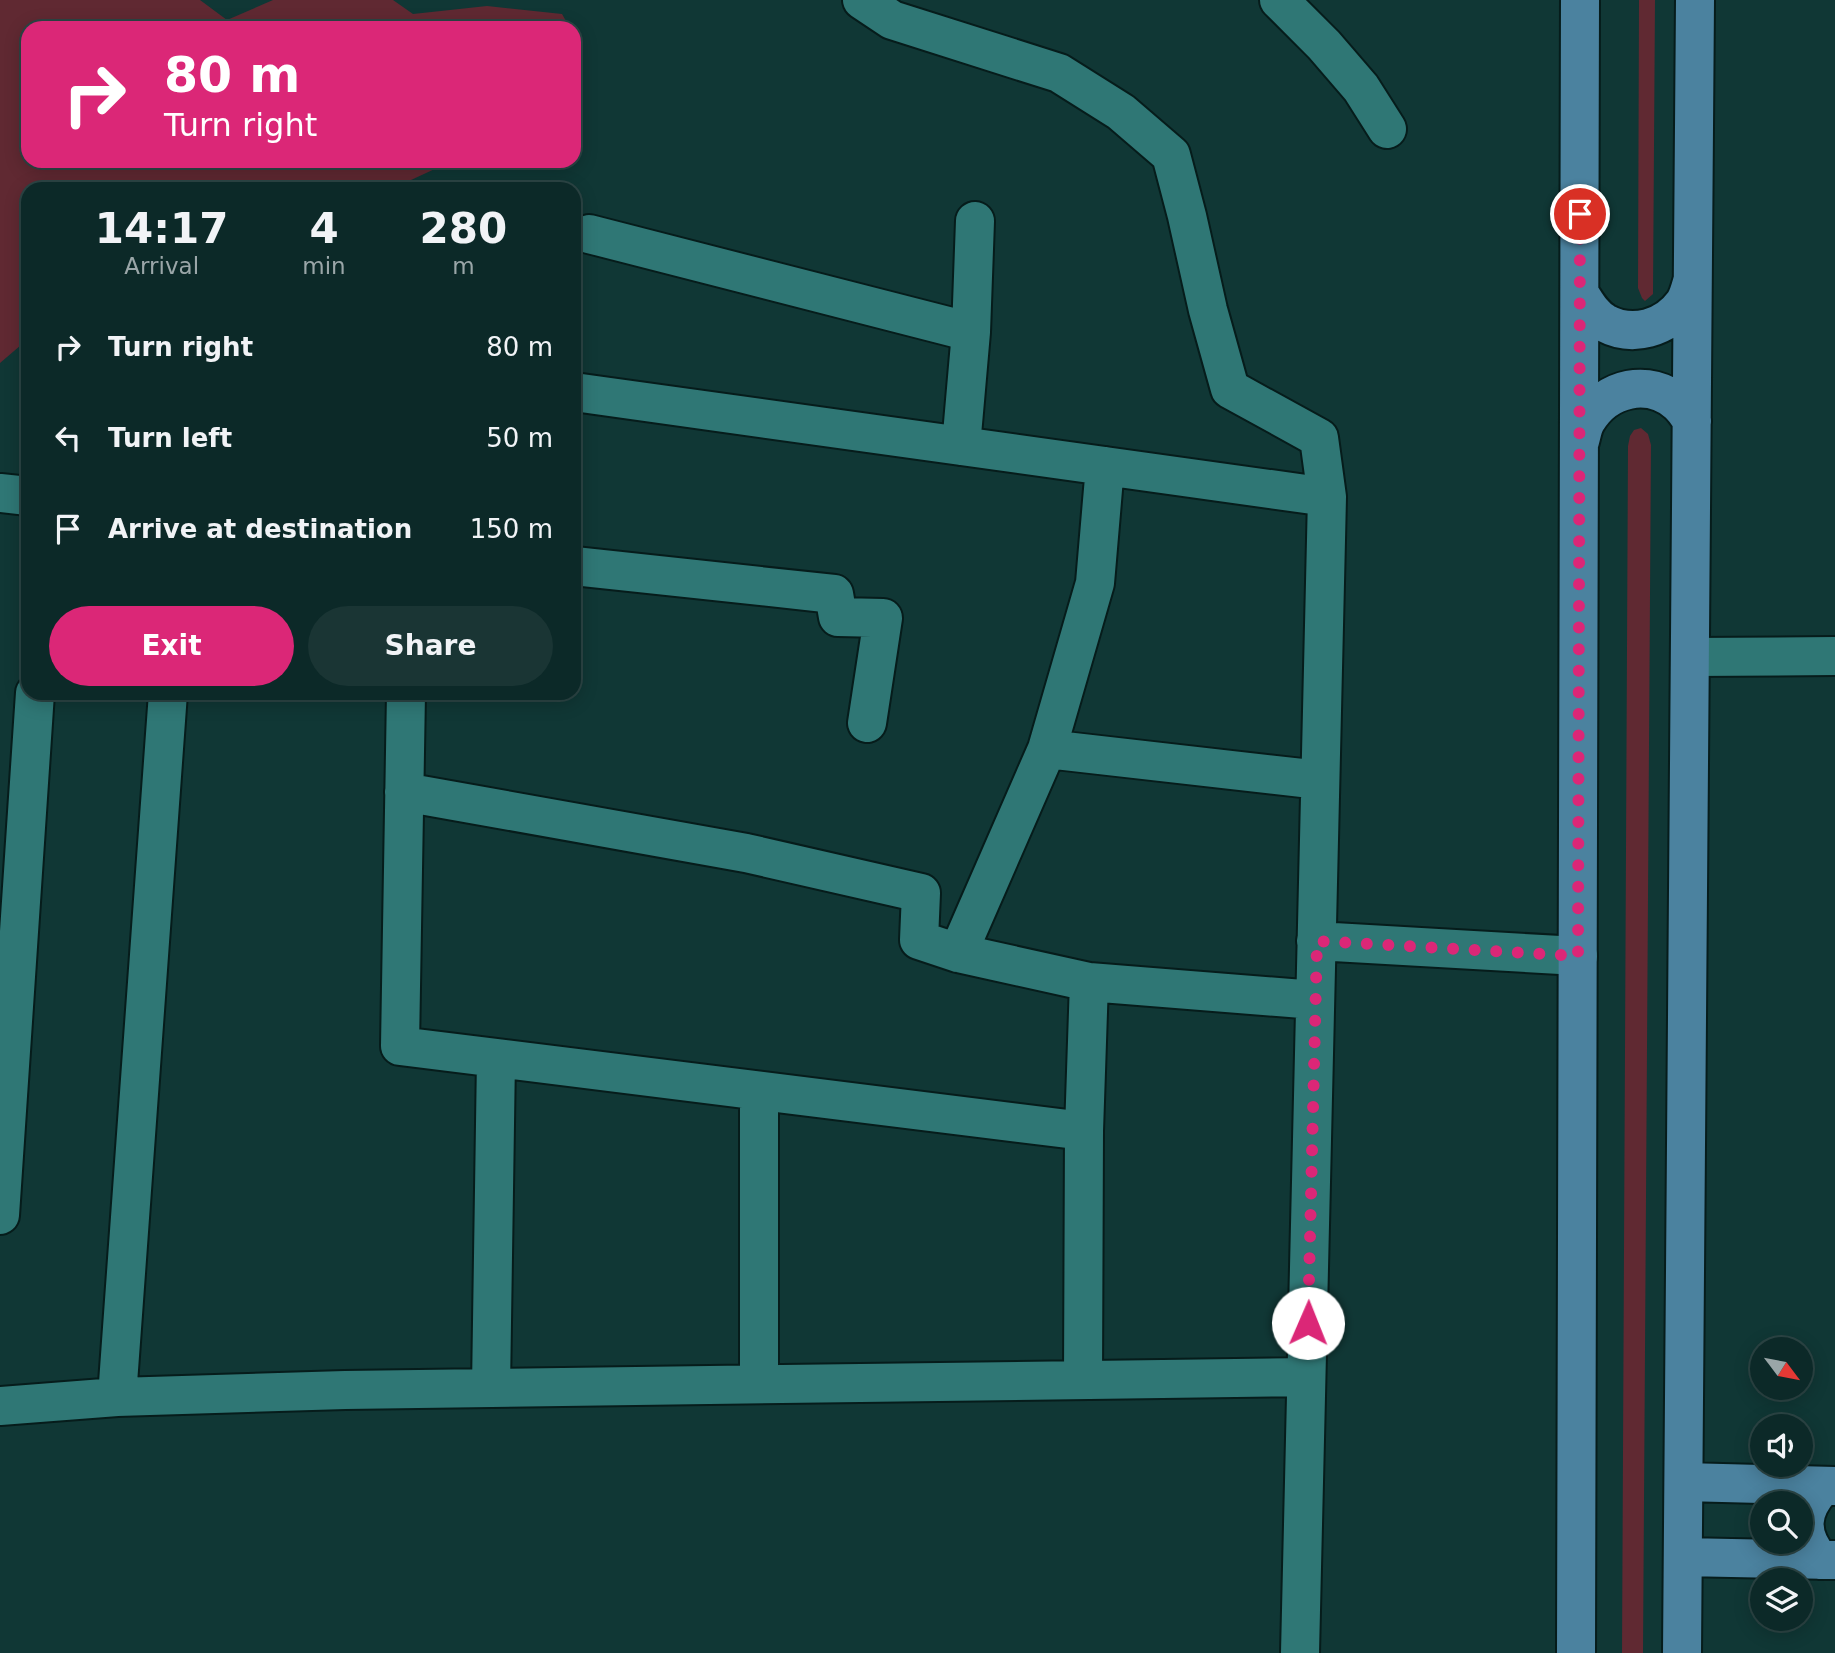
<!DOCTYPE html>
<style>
:root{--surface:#0c2928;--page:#1a3534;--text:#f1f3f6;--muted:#9aa6a8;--line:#2c4545;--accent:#db2777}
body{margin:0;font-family:"DejaVu Sans",sans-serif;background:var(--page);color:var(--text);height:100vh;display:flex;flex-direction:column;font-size:26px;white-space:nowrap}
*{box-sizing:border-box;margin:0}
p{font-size:23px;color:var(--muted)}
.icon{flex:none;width:38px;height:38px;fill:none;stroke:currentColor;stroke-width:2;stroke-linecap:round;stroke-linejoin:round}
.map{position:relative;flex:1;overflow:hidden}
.details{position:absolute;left:21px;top:182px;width:560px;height:518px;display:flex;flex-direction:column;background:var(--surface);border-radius:21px;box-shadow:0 4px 18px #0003,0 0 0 2px var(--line)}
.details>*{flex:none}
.banner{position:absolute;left:21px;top:21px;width:560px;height:147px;border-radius:21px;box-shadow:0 4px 18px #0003,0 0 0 2px var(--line);background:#db2777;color:#fff;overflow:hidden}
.needle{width:46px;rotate:122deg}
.controls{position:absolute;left:1750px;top:1337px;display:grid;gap:14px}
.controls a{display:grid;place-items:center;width:63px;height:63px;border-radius:50%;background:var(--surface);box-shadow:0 4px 18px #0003,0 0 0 2px var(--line);font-size:35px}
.pin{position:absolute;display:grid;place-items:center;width:60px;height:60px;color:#fff;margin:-30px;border:4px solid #fff;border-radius:50%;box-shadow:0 2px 7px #0007}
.me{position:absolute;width:77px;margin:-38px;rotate:1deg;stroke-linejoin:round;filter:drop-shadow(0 0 5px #0008)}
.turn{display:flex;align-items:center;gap:24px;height:147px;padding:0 28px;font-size:32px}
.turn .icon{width:91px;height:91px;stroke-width:2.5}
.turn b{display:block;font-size:49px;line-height:60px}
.eta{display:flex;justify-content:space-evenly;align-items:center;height:119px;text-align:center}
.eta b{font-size:42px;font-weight:700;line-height:49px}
.primary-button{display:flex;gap:14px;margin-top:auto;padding:14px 28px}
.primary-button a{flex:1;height:80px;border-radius:42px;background:var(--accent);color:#fff;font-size:28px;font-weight:700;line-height:80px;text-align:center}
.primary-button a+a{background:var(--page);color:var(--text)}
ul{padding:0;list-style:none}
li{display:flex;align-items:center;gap:21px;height:91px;padding:0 28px}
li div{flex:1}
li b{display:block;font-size:26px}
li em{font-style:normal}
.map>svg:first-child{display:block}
.green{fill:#602932}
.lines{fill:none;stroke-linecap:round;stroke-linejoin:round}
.minor-casing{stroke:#061c1b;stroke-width:42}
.major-casing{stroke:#061c1b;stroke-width:42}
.minor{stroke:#2f7775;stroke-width:38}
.major{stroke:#4b829f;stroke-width:38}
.route{stroke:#db2777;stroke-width:12;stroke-dasharray:0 21.6}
</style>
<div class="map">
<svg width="1835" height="1653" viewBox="0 0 1835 1653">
<rect width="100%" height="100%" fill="#103735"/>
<path class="green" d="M 0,0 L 200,0 L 227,20 L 273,0 L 393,0 L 413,14 L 487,6 L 562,14 L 570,28 L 28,28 L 28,161 L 452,161 L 411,180 L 313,189 L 28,189 L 28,339 L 0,363 Z
M 1639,0 L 1655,0 L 1653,294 L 1645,301 L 1642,298 L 1638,288 Z
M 1641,428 L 1648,434 L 1651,445 L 1643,1653 L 1622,1653 L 1628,446 L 1630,436 L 1634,430 Z"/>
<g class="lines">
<defs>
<path id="minor" d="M 862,0 L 892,20 L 1059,73 L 1121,112 L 1171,155 L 1187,216 L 1208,310 L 1230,389 L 1319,438 L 1327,497 L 1300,1653
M 1279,0 L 1324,45 L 1361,88 L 1387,129
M 589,234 L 971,332
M 574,392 L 1327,497
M 961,446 L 971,332 L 975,221
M 0,493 L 28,496
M 574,566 L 834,594 L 838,617 L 883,618 L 867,723
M 1690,657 L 1835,656
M 406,693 L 400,1046 L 1084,1131
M 1047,749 L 1320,780
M 404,792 L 746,853 L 921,893 L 919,940 L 958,953 L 1089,982 L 1315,1000
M 1316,941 L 1578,956
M 958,953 L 1047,749 L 1095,583 L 1105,466
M 0,1215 L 35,693
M 1083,1380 L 1084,1131 L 1089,982
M 759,1384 L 759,1091
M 491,1388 L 496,1058
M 117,1397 L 168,693
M 0,1406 L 117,1397 L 345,1390 L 1306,1377"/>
<path id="major" d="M 1580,294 C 1587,305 1593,316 1605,323 C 1633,338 1666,328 1684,303 C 1688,297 1690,289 1692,282
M 1580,441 C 1582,434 1583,426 1587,420 C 1607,387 1649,378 1678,403 C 1684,408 1688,415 1692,421
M 1684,1482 L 1835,1486
M 1683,1557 L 1835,1560
M 1820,1560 C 1798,1534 1800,1510 1823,1486
M 1576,1653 L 1580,0
M 1682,1653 L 1695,0"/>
</defs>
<use href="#minor" class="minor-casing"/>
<use href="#major" class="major-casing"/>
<use href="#minor" class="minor"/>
<use href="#major" class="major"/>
</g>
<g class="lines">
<path class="route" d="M 1308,1323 L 1317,941 L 1578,956 L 1580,214"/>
</g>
</svg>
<div class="controls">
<a><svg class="needle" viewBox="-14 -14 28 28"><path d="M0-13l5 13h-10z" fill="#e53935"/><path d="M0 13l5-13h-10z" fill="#9aa6a8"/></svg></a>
<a><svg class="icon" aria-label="sound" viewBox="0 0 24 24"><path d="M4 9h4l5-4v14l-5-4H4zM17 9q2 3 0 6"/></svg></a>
<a><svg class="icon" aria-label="search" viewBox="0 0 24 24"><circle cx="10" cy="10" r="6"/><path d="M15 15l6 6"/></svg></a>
<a><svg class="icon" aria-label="layers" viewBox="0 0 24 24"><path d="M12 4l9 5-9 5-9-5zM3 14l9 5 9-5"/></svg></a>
</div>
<div class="pin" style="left:1580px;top:214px;background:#d93025"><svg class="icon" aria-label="arrive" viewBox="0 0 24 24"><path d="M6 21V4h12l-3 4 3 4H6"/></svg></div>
<svg class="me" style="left:1308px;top:1323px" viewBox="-20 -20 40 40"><circle r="19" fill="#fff"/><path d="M0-13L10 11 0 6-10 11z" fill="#db2777"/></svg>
<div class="banner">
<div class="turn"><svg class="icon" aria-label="right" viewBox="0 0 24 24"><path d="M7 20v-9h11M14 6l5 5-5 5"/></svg><div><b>80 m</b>Turn right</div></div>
</div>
<section class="details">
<div class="eta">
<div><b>14:17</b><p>Arrival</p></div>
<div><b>4</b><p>min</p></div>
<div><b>280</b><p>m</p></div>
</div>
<ul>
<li><svg class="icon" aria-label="right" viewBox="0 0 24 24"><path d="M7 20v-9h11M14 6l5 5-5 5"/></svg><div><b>Turn right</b></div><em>80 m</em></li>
<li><svg class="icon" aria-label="left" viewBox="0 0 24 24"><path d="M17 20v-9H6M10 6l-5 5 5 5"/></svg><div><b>Turn left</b></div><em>50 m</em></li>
<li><svg class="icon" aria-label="arrive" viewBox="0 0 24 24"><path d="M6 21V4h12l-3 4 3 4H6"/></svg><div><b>Arrive at destination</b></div><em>150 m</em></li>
</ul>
<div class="primary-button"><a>Exit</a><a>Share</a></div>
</section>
</div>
